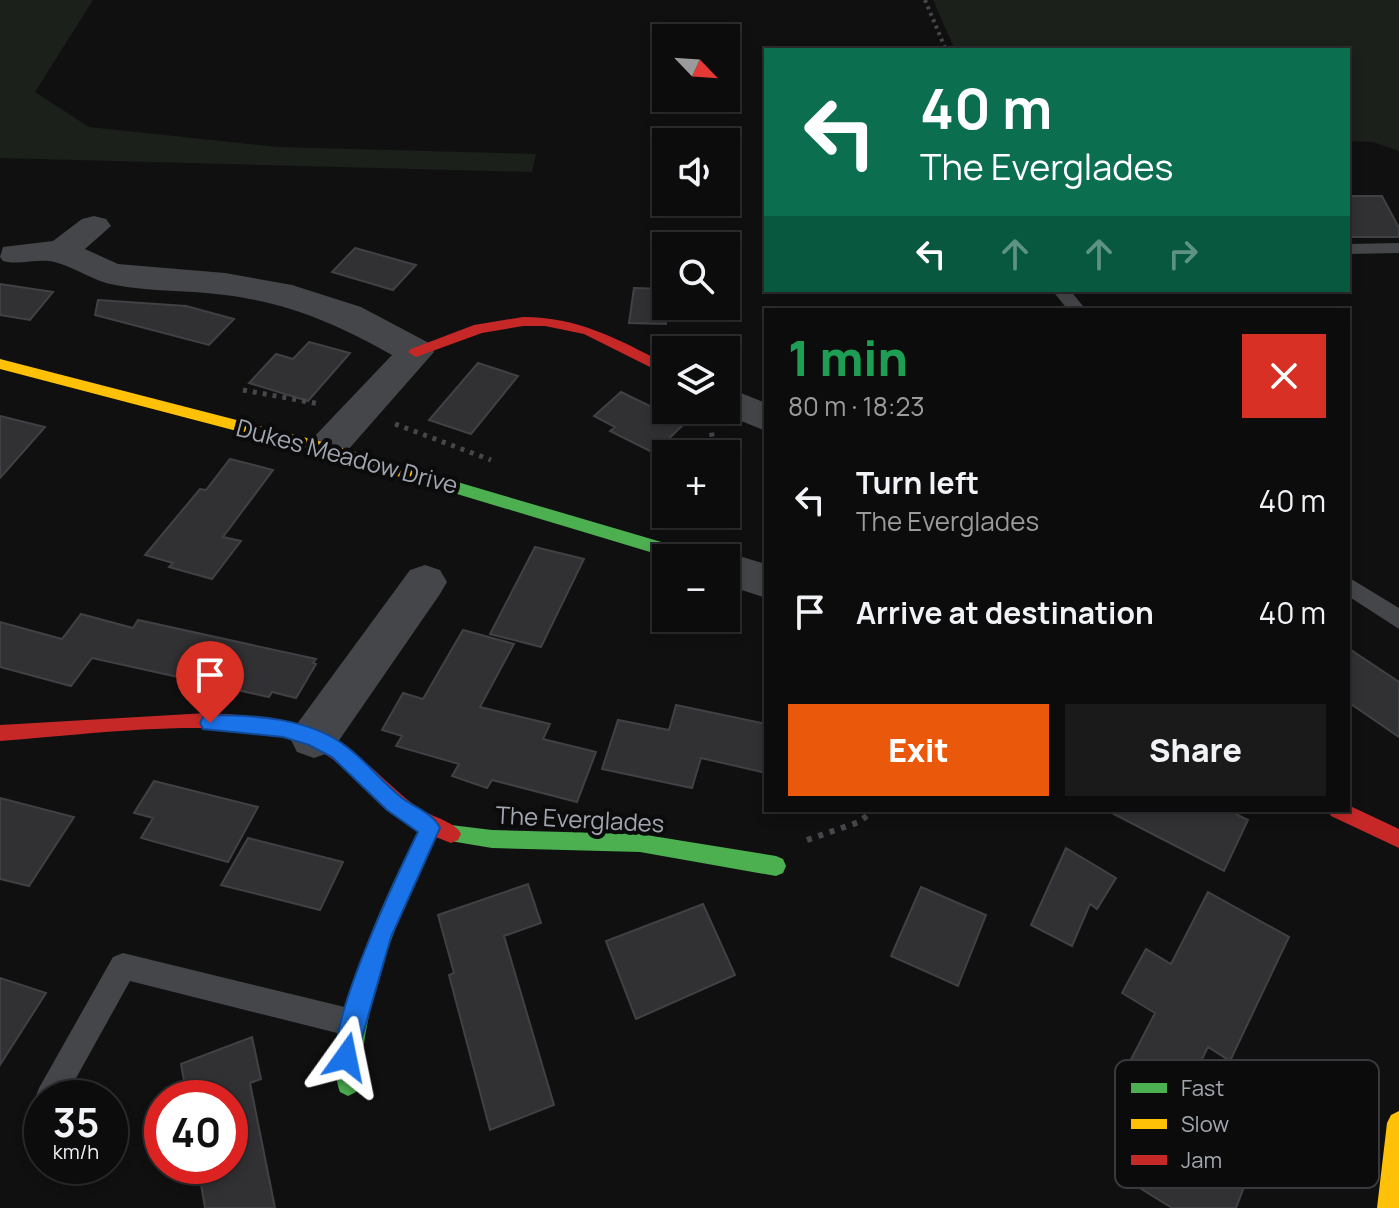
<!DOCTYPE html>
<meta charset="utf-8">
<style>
:root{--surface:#0c0c0d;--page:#1a1a1b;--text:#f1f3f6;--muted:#9a9b9d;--line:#2c2c2e;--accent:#ea580c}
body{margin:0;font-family:Manrope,sans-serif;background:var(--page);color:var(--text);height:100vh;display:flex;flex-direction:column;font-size:30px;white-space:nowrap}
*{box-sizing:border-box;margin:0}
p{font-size:26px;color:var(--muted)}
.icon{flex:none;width:44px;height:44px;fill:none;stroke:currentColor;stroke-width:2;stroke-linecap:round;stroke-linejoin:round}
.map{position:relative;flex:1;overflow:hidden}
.side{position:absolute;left:764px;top:308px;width:586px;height:504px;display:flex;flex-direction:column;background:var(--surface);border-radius:0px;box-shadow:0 4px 12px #0003,0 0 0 2px var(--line)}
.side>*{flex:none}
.guide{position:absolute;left:764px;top:48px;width:586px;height:244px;border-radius:0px;box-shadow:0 4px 12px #0003,0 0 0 2px var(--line);background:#0b6e4f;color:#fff;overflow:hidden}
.needle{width:52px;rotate:115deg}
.tools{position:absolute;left:652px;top:24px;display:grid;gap:16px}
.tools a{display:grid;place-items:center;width:88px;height:88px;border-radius:0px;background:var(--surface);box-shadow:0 4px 12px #0003,0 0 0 2px var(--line);font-size:40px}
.speed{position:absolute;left:24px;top:1080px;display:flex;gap:16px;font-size:40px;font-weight:700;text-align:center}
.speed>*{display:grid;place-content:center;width:104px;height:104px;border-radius:50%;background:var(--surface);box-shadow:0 4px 12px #0003,0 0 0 2px var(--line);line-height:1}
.speed small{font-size:20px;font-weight:400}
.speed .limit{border:12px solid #d22;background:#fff;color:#111}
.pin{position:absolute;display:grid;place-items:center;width:68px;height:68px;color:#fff;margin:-82px -34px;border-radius:50% 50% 50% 0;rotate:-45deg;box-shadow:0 0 8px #0007}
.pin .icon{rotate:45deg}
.me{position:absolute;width:88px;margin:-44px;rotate:12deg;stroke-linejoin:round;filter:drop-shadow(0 0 6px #0008)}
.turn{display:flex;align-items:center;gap:28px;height:168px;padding:0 24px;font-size:36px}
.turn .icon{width:104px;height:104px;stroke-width:2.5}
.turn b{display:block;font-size:56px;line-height:68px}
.lanes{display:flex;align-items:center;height:76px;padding:0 24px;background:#0003;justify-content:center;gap:40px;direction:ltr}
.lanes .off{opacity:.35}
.round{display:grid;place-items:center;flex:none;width:84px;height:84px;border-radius:0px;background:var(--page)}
.headline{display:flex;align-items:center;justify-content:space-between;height:136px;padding:0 24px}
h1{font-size:48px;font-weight:800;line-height:60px;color:#1e9e55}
.primary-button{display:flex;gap:16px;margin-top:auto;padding:16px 24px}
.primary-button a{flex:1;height:92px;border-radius:0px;background:var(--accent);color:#fff;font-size:32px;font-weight:800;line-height:92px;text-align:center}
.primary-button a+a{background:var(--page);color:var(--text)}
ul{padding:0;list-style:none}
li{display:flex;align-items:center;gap:24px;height:112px;padding:0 24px}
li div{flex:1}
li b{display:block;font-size:30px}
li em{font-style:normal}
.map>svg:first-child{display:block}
.green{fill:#1b201b}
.building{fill:#313133;stroke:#404144;stroke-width:2}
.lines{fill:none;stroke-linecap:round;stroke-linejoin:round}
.path-far2{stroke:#46474a;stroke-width:4;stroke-dasharray:3 4;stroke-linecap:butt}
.path-far1{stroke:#46474a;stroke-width:5;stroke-dasharray:4 6;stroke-linecap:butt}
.path{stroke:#46474a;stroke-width:6;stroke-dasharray:5 7;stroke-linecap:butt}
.lane{fill:#444649;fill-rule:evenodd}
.street{fill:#444649;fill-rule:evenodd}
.fast{fill:#4caf50;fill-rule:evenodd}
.slow{fill:#ffc107;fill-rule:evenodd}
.jam{fill:#c62828;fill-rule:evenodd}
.route{fill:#1a73e8;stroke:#114b97;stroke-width:2}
.labels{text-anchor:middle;stroke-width:8;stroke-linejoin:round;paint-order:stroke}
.street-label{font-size:24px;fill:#a2a6b0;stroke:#0b0b0c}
.key{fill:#0b0b0c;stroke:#383a3d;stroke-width:2}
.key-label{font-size:22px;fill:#a2a6b0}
</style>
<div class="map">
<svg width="1399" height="1208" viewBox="0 0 1399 1208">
<rect width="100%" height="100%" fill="#101011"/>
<path class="green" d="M 0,0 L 93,0 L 35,92 L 89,127 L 278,147 L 536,154 L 532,172 L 0,158 Z
M 933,0 L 1399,0 L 1399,151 L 1373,142 L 1348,141 L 1348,50 L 955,50 Z"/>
<path class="building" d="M 1348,196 L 1382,196 L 1399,228 L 1399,237 L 1348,237 Z
M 355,248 L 416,265 L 393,290 L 332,272 Z
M 0,284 L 53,292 L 30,320 L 0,315 Z
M 634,288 L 666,289 L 666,324 L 629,323 Z
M 98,300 L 186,306 L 234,319 L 209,345 L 95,315 Z
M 309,342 L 350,353 L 308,401 L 249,383 L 276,354 L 293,359 Z
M 478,363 L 518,376 L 471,434 L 429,420 Z
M 621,392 L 685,423 L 654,453 L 610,431 L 615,427 L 594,416 Z
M 0,416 L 45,427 L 0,478 Z
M 230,459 L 273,470 L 223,537 L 241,541 L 212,579 L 169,567 L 173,563 L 145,555 L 200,489 L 206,490 Z
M 535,547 L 584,559 L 541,647 L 490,634 Z
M 81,614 L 133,628 L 138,620 L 316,659 L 313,663 L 316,664 L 296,698 L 272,692 L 269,697 L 92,658 L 71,686 L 0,667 L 0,622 L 62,639 Z
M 463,630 L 514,644 L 480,707 L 550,724 L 543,739 L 596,752 L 577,802 L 492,780 L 487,788 L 452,776 L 459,764 L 396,746 L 402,736 L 382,730 L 403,693 L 423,699 Z
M 1348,648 L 1399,682 L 1399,737 L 1348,702 Z
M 676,705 L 766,724 L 766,773 L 701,758 L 692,788 L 602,769 L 618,720 L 669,730 Z
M 154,781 L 258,807 L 228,862 L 141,838 L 153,818 L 134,813 Z
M 0,798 L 74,817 L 29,886 L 0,879 Z
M 1106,810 L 1228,810 L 1248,820 L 1224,871 Z
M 248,838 L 343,862 L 320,910 L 221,885 Z
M 1066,848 L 1116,878 L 1097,909 L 1090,904 L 1072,946 L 1031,925 Z
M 528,884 L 541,923 L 504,936 L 554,1105 L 490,1130 L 449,975 L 454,973 L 438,915 Z
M 921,887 L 986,915 L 958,986 L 891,956 Z
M 1208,892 L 1289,937 L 1230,1061 L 1208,1047 L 1177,1110 L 1123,1075 L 1155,1013 L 1122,993 L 1146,949 L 1171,964 Z
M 703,904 L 735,975 L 636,1019 L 606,941 Z
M 0,978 L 46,993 L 0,1065 Z
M 252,1037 L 261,1079 L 250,1083 L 275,1208 L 205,1208 L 198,1166 L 230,1166 L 230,1098 L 187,1098 L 181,1064 Z
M 1162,1110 L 1253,1163 L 1236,1208 L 1172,1208 L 1132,1183 Z"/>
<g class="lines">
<path class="path-far2" d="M 925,0 L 946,50"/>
<path class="path-far1" d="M 243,390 L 320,404
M 395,424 L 491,460
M 705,454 L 713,443 L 711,429
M 656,511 L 666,502"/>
<path class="path" d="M 807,840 L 859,822 L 874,810"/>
<path class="lane" d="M 1399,243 L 1399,253 L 1348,254 L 1348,244 Z
M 1052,290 L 1070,290 L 1086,310 L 1068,310 Z
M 1348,577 L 1399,608 L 1399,629 L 1348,596 Z
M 123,953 L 353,1009 L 363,1013 L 367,1023 L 363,1033 L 353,1037 L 130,981 L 65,1098 L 42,1098 L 42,1110 L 39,1108 L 35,1098 L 39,1088 L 113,957 Z"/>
<path class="street" d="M 94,216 L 106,219 L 111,226 L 85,249 L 118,264 L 225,273 L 292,285 L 361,307 L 429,343 L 434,352 L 340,459 L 326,463 L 312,459 L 306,449 L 312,439 L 392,355 C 337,324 289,303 225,295 C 189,290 151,292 115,285 C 93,281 78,269 58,263 C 41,257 21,266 3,261 L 0,257 L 3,247 L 53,241 L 82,219 Z
M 726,387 L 766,403 L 766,431 L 714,410 L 726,410 Z
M 726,552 L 766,564 L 766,598 L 726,585 L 726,558 L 710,558 Z
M 425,565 L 440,570 L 447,582 L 440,594 L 331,752 L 314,758 L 297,752 L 290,738 L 297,724 L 410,570 Z"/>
<path class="fast" d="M 420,471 L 692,551 L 701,558 L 670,558 L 414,481 L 412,477 L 414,473 Z
M 430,819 L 437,822 L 440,828 C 400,914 365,987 360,1084 L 356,1092 L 348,1096 L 340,1092 C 334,1078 337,1058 340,1043 C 353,964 387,893 423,822 Z
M 451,825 L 492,830 L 640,834 L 776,856 L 783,859 L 786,866 L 783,873 L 776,876 L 640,852 L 492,848 L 444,840 L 441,834 L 444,828 Z"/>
<path class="slow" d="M 0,359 L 326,443 L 426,473 L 428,477 L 420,483 L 325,454 L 0,369 Z
M 1399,1111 L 1399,1208 L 1377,1208 L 1387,1123 L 1391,1115 Z"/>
<path class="jam" d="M 523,317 C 578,317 618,339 666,364 L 666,375 L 584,334 L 545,326 L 523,326 L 482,333 L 416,357 L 408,352 L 411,349 L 474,325 Z
M 207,713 C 262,716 314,721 359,757 C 380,774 398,794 420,809 C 432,817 456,822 461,834 L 458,840 L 451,843 C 436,837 420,832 407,823 C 373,800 348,764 311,746 C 239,712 81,736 0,741 L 0,725 Z
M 1348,805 L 1399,829 L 1399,848 L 1331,816 L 1328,810 L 1348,810 Z"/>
</g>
<path class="route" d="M 210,715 C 255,715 310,718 347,747 C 367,762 382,782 402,798 C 414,807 434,814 440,828 L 391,937 L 354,1065 L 346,1069 L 338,1065 C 323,1029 399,871 418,832 L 387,810 L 332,757 L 309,745 L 283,737 L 203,729 L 200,723 L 203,717 Z"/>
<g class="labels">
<g class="street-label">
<text transform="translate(347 457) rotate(15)" y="8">Dukes Meadow Drive</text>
<text transform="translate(580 820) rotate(3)" y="8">The Everglades</text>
</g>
</g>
<rect x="1115" y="1060" width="264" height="128" rx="12" class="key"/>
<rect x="1131" y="1083" width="36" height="10" fill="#4caf50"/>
<rect x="1131" y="1119" width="36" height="10" fill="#ffc107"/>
<rect x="1131" y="1155" width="36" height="10" fill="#c62828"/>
<g class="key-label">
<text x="1181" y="1096">Fast</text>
<text x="1181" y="1132">Slow</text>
<text x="1181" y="1168">Jam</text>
</g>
</svg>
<div class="tools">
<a><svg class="needle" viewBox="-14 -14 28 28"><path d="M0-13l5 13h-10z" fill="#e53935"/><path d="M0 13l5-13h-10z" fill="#9a9b9d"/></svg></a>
<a><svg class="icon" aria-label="sound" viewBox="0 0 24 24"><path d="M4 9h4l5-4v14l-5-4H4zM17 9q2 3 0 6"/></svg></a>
<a><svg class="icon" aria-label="search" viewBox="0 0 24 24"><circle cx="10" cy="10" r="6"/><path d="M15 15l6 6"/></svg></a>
<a><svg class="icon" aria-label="layers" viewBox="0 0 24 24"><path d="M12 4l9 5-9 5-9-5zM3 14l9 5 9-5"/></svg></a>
<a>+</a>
<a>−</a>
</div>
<div class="speed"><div>35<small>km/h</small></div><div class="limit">40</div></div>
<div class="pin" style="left:210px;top:723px;background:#d93025"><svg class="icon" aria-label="arrive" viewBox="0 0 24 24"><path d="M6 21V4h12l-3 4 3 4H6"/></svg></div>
<svg class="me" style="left:346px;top:1057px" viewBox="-20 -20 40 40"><path d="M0-17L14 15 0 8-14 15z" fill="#1a73e8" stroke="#fff" stroke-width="4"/></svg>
<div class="guide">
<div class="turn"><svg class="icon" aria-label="left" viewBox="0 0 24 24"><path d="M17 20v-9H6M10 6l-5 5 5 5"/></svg><div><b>40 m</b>The Everglades</div></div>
<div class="lanes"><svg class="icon" aria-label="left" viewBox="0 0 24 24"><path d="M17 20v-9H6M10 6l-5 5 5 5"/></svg><svg class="icon off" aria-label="ahead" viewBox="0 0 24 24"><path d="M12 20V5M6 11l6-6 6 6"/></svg><svg class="icon off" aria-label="ahead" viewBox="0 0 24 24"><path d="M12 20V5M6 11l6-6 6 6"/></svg><svg class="icon off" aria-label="right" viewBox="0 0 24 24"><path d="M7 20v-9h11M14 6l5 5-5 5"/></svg></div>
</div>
<section class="side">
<div class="headline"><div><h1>1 min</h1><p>80 m · 18:23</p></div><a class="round" style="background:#d93025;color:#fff"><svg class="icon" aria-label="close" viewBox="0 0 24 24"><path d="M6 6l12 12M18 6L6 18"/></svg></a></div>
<ul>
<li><svg class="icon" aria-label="left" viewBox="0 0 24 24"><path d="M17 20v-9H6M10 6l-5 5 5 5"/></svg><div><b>Turn left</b><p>The Everglades</p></div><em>40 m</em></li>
<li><svg class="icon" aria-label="arrive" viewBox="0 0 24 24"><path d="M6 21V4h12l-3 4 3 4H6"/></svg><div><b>Arrive at destination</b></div><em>40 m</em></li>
</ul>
<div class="primary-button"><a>Exit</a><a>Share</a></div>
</section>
</div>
